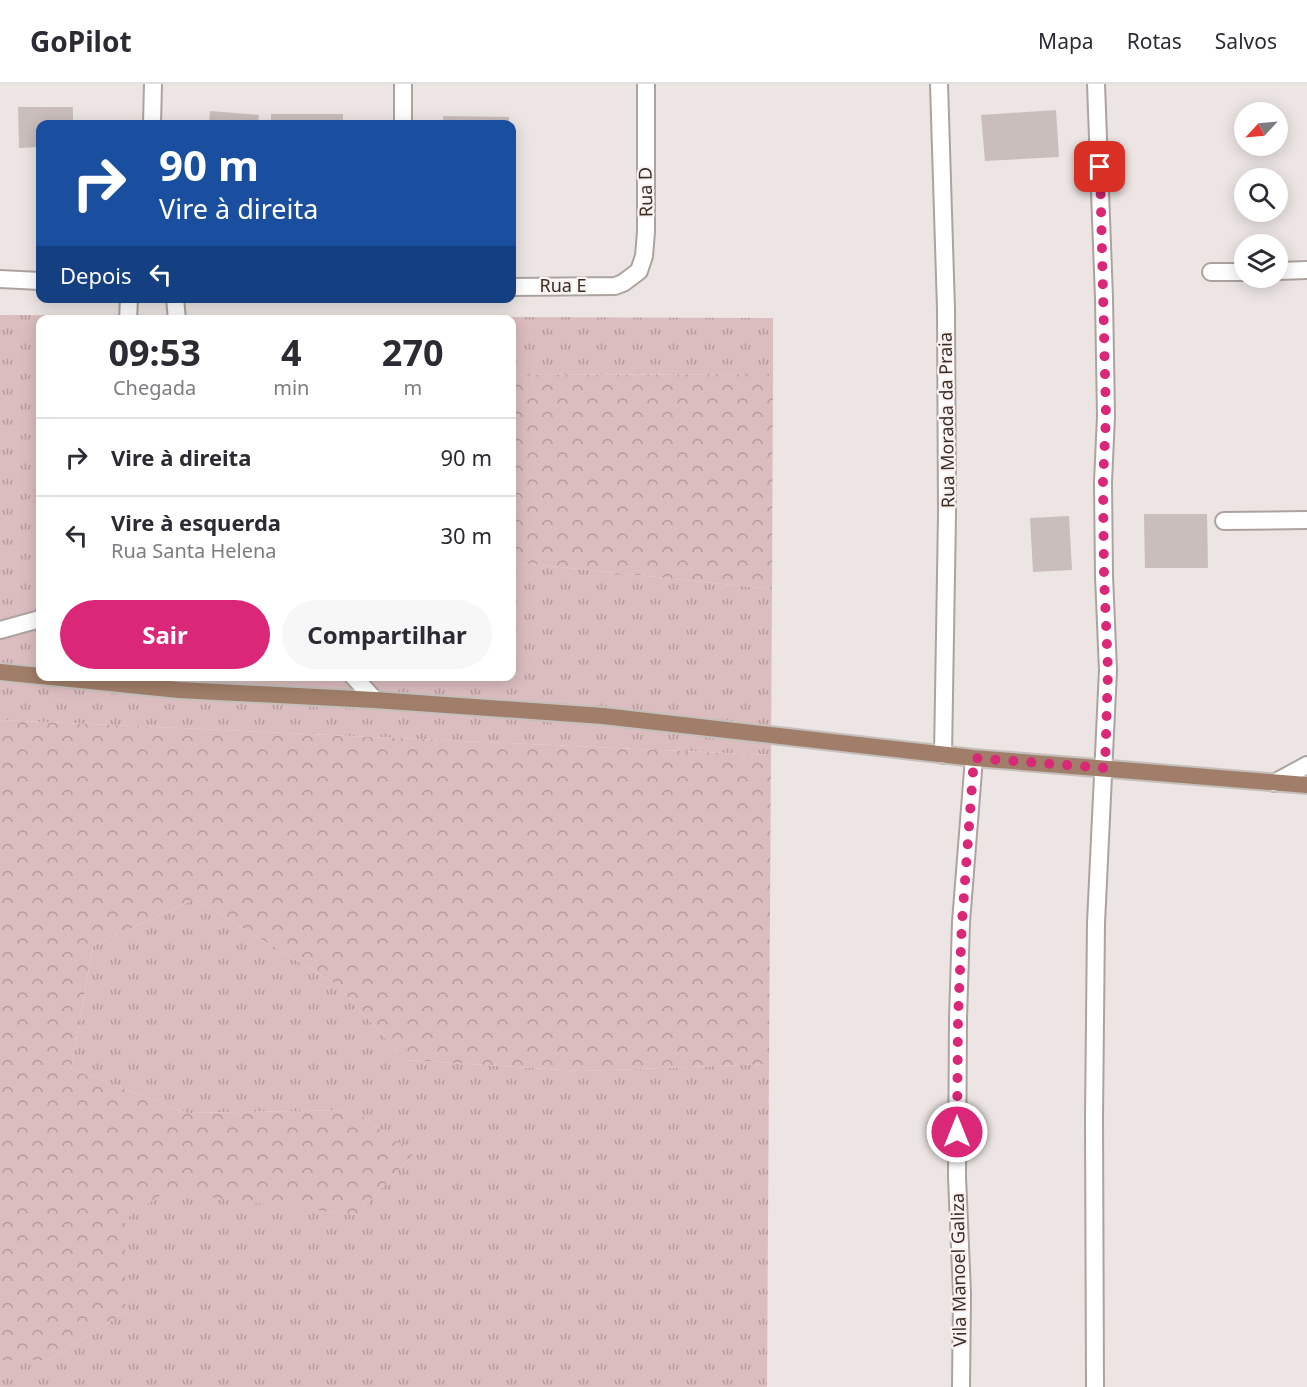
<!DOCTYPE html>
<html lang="pt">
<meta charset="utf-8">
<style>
:root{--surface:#fff;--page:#f7f7f7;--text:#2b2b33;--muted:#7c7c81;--line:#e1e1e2;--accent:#db2777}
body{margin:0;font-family:"Noto Sans",sans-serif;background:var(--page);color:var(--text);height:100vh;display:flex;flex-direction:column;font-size:22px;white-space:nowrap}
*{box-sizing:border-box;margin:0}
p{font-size:20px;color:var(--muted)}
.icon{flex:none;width:33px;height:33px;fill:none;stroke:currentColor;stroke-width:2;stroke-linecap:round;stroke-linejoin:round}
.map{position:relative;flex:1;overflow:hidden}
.details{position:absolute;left:36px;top:231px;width:480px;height:366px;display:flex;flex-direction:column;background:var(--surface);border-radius:12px;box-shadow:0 3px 15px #0003}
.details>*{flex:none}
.hud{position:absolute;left:36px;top:36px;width:480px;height:183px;border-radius:12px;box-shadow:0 3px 15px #0003;background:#1a4fa0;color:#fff;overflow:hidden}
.needle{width:39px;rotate:244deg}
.tools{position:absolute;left:1234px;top:18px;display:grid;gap:12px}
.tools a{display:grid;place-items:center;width:54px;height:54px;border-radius:50%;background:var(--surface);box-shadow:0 3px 15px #0003;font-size:30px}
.pin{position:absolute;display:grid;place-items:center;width:51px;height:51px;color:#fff;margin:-26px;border-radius:12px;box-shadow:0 3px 9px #0006}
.me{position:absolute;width:66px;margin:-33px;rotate:0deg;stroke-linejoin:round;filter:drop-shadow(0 0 4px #0008)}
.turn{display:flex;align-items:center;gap:21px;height:126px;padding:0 24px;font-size:27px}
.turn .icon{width:78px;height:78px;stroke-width:2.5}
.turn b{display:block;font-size:42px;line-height:51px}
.then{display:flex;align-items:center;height:57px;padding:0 24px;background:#0003;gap:12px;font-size:22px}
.eta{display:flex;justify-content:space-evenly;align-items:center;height:102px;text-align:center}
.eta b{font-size:36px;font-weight:700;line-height:42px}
.action{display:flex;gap:12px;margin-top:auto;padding:12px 24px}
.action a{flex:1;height:69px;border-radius:36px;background:var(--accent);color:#fff;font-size:24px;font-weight:700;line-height:69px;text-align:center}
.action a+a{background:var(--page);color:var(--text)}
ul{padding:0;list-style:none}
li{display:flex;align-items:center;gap:18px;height:78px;padding:0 24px;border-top:2px solid var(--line)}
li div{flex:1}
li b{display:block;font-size:22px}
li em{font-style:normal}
header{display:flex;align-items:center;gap:36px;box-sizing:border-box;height:84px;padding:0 30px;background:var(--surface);border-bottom:2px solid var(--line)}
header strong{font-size:28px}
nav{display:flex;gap:33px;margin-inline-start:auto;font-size:21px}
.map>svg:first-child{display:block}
.grass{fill:url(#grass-tufts)}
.forest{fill:url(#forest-crowns)}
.building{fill:#cabebc}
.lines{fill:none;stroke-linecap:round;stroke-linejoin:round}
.minor-casing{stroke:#ada39e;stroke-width:20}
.primary-casing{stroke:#c5c0bd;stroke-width:20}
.minor{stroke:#fff;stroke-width:16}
.primary{stroke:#a07e69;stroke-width:16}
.route{stroke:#db2777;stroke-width:10;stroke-dasharray:0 18}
.labels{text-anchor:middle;stroke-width:4.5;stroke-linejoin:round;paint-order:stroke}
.street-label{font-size:18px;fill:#3d2d23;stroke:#f9f4f3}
</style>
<header>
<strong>GoPilot</strong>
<nav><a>Mapa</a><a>Rotas</a><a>Salvos</a></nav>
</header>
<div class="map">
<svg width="1307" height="1303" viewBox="0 0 1307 1303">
<defs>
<pattern id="grass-tufts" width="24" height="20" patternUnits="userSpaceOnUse" patternTransform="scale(1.5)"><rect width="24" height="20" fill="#dcbdbf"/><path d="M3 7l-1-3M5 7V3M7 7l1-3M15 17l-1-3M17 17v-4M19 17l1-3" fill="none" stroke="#b49a9b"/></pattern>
<pattern id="forest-crowns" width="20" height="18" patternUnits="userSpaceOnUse" patternTransform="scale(1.5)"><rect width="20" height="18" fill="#dcbdbf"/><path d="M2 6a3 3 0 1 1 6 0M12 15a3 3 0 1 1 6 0" fill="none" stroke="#b49a9b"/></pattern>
</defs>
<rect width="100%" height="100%" fill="#ece5e3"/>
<path class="grass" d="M 0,231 L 773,234 L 773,290 L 512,291 L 512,236 L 40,236 L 40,592 L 512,592 L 512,478 L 772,505 L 771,671 L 0,636 Z
M 195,815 L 337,901 L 406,976 L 581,987 L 769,980 L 767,1303 L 0,1303 L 0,1276 L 49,1276 L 125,1228 L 125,1135 L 165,1107 L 357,1131 L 414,1069 L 353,1026 L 188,1029 L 71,985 L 93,862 Z"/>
<path class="forest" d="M 773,290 L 772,505 L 512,478 L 512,291 Z
M 0,636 L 771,671 L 769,980 L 581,987 L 406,976 L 337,901 L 195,815 L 93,862 L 71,985 L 188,1029 L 353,1026 L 414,1069 L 357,1131 L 165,1108 L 125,1135 L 125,1228 L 49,1276 L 0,1276 Z"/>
<path class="building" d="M 18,23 L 73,23 L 73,40 L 40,40 L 40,63 L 19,64 Z
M 1056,26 L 1059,73 L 985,77 L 981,31 Z
M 210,27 L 259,31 L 258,40 L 209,40 Z
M 271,30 L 343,30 L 343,40 L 271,40 Z
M 443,32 L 509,33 L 509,40 L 443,40 Z
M 1144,430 L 1207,430 L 1208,484 L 1145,484 Z
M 1069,432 L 1072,486 L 1033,488 L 1030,434 Z"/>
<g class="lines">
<defs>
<path id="minor" d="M 939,0 L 946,225 L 947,430 L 943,671
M 152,40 L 153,0
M 403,40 L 403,0
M 1278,187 L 1307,186
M 1211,188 L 1245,188
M 0,195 L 40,197
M 512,203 L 615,202 L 623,199 L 639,187 L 644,172 L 646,148 L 646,0
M 175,214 L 177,236
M 128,236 L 129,214
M 1224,437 L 1307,436
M 0,546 L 40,535
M 353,592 L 375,616
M 1274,699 L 1307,681
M 961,1303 L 962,1209 L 957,1093 L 958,935 L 961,838 L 974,674
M 1095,1303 L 1094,1034 L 1096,839 L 1108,586 L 1104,492 L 1103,398 L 1106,332 L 1104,214 L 1096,0"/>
<path id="primary" d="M 0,588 L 40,592
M 41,592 L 179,606 L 375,616 L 603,632 L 974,674 L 1307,701"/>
</defs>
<use href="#minor" class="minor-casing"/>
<use href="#primary" class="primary-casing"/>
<use href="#minor" class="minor"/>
<use href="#primary" class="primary"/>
</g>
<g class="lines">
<path class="route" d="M 957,1048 L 958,935 L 962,838 L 974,674 L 1105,684 L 1108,586 L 1104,492 L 1103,398 L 1106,332 L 1100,83"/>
</g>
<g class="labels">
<g class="street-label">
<text transform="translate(646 108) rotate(-91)" y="6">Rua D</text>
<text x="563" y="208">Rua E</text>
<text transform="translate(947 336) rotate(-91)" y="6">Rua Morada da Praia</text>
<text transform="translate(959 1186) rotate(-91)" y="6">Vila Manoel Galiza</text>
</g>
</g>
</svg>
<div class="tools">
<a><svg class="needle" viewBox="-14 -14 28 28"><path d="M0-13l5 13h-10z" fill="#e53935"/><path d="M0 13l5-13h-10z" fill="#7c7c81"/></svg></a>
<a><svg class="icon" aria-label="search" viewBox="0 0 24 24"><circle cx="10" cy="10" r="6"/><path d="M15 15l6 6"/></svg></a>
<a><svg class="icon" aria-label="layers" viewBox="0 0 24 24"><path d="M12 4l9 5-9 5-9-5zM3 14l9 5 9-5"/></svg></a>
</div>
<div class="pin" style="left:1100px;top:83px;background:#d93025"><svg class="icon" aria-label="arrive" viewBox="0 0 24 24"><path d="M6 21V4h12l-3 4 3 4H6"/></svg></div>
<svg class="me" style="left:957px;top:1048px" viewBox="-20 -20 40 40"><circle r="17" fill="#db2777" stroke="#fff" stroke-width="3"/><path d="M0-11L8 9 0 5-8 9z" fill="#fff"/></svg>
<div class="hud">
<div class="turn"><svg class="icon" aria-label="right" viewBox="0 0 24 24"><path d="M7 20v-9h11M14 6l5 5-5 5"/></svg><div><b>90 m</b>Vire à direita</div></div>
<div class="then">Depois<svg class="icon" aria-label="left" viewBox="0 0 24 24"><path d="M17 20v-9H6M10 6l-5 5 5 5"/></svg></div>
</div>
<section class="details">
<div class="eta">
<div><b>09:53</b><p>Chegada</p></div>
<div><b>4</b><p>min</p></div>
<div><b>270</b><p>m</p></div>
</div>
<ul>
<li><svg class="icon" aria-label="right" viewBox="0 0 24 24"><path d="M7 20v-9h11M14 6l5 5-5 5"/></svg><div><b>Vire à direita</b></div><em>90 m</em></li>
<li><svg class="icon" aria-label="left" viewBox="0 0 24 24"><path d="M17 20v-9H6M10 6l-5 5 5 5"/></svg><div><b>Vire à esquerda</b><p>Rua Santa Helena</p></div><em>30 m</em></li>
</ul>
<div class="action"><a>Sair</a><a>Compartilhar</a></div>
</section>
</div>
